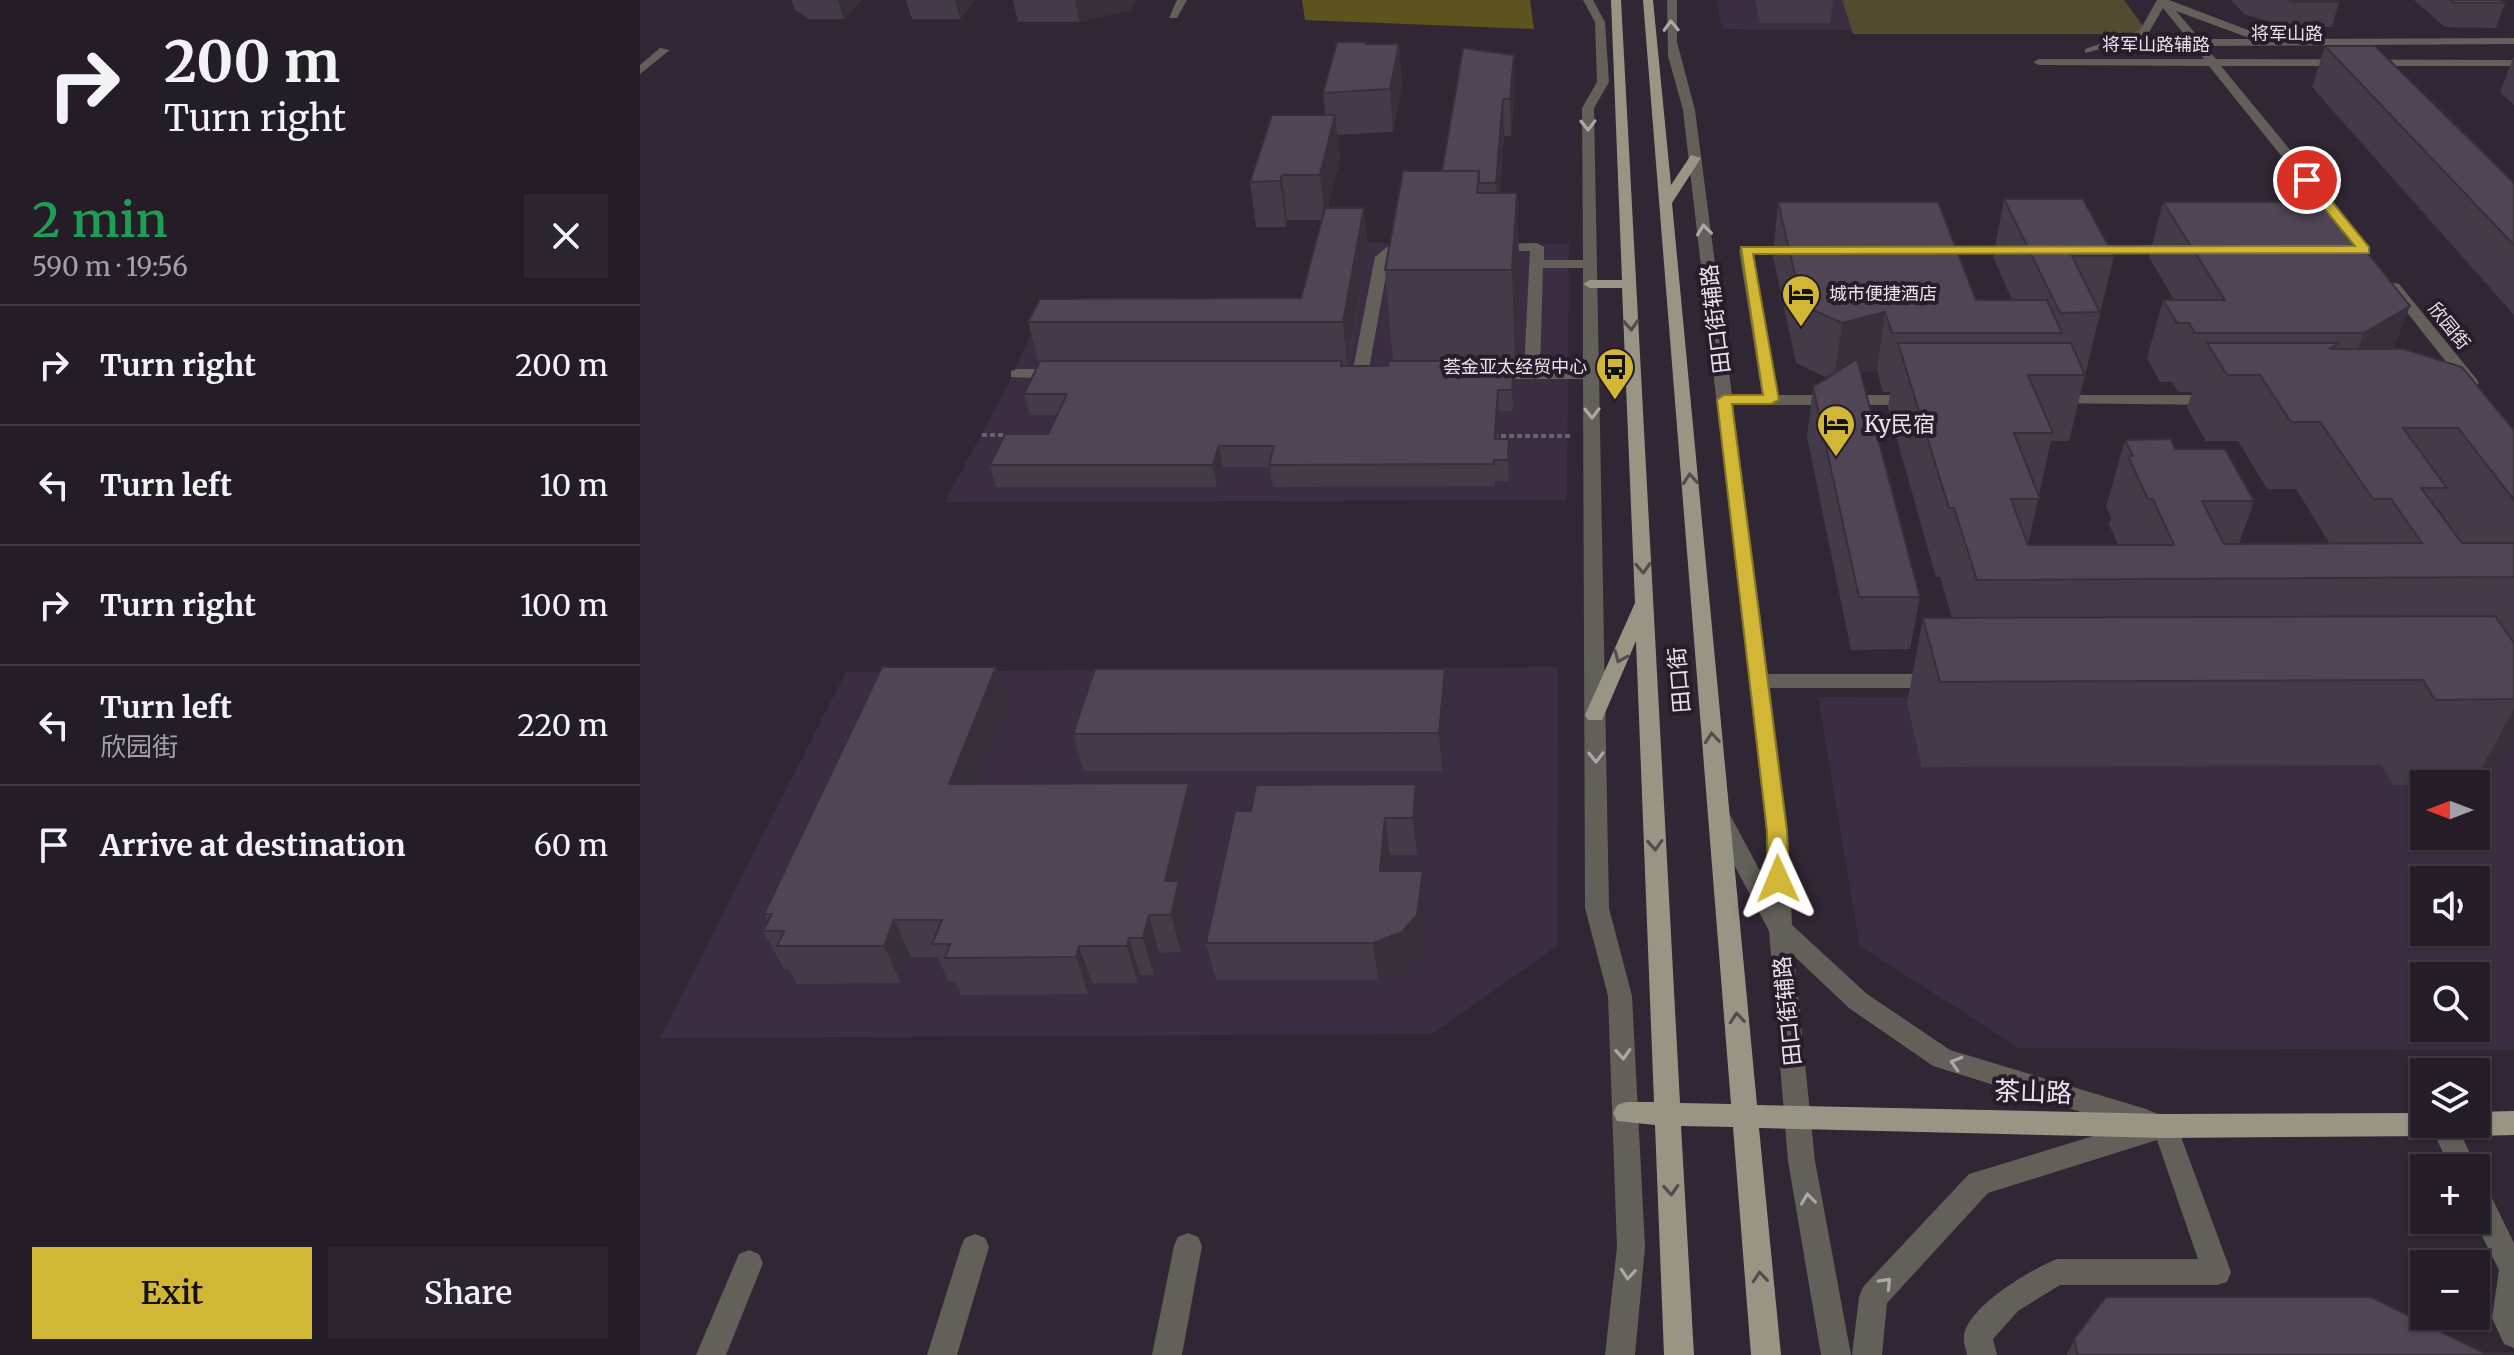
<!DOCTYPE html>
<meta charset="utf-8">
<style>
:root{--surface:#241c27;--page:#2c252f;--text:#f1f3f6;--muted:#a3a1a7;--line:#413a44;--accent:#d2b736}
body{margin:0;font-family:Merriweather,"Noto Sans SC",serif;background:var(--page);color:var(--text);height:100vh;display:flex;flex-direction:column;font-size:30px;white-space:nowrap}
*{box-sizing:border-box;margin:0}
p{font-size:26px;color:var(--muted)}
.icon{flex:none;width:44px;height:44px;fill:none;stroke:currentColor;stroke-width:2;stroke-linecap:round;stroke-linejoin:round}
.map{position:relative;flex:1;overflow:hidden}
.sheet{display:flex;flex-direction:column;background:var(--surface);width:640px}
.sheet>*{flex:none}
.banner{background:#241c27;color:var(--text);overflow:hidden}
.needle{width:52px;rotate:270deg}
.fabs{position:absolute;left:1770px;top:770px;display:grid;gap:16px}
.fabs a{display:grid;place-items:center;width:80px;height:80px;border-radius:0px;background:var(--surface);box-shadow:0 2px 6px #0004,0 0 0 2px var(--line);font-size:40px}
.pin{position:absolute;display:grid;place-items:center;width:68px;height:68px;color:#fff;margin:-34px;border:4px solid #fff;border-radius:50%;box-shadow:0 2px 8px #0007}
.me{position:absolute;width:88px;margin:-44px;rotate:359deg;stroke-linejoin:round;filter:drop-shadow(0 0 6px #0008)}
.turn{display:flex;align-items:center;gap:28px;height:168px;padding:0 32px;font-size:36px}
.turn .icon{width:104px;height:104px;stroke-width:2.5}
.turn b{display:block;font-size:56px;line-height:68px}
.round{display:grid;place-items:center;flex:none;width:84px;height:84px;border-radius:0px;background:var(--page)}
.summary{display:flex;align-items:center;justify-content:space-between;height:136px;padding:0 32px}
h1{font-size:48px;font-weight:600;line-height:60px;color:#1e9e55}
.primary-button{display:flex;gap:16px;margin-top:auto;padding:16px 32px}
.primary-button a{flex:1;height:92px;border-radius:0px;background:var(--accent);color:#111;font-size:32px;font-weight:600;line-height:92px;text-align:center}
.primary-button a+a{background:var(--page);color:var(--text)}
ul{padding:0;list-style:none}
li{display:flex;align-items:center;gap:24px;height:120px;padding:0 32px;border-top:2px solid var(--line)}
li div{flex:1}
li b{display:block;font-size:30px}
li em{font-style:normal}
main{display:flex;flex:1;min-height:0}
.map>svg:first-child{display:block}
.built{fill:#3c2e42;fill-rule:evenodd}
.green{fill:#524b2f}
.forest{fill:#5e521e}
.lines{fill:none;stroke-linecap:round;stroke-linejoin:round}
.path{stroke:#69606d;stroke-width:4;stroke-dasharray:5 3;stroke-linecap:butt}
.minor{fill:#626058;fill-rule:evenodd}
.major{fill:#999584;fill-rule:evenodd}
.wall{fill:#443b48;fill-rule:evenodd}
.shaded-wall{fill:#37303b}
.building{fill:#4f4554;stroke:#37303b;stroke-width:2}
.oneway{stroke:#aca8a9}
.oneway2{stroke:#544c4e}
.route{fill:#d2b736;stroke:#887723;stroke-width:2}
.labels{text-anchor:middle;stroke-width:8;stroke-linejoin:round;paint-order:stroke}
.far-street-label{font-size:18px;fill:#e9e2ec;stroke:#261c2a}
.far-poi-label{font-size:18px;fill:#e9e2ec;stroke:#261c2a;text-anchor:start}
.street-label{font-size:22px;fill:#e9e2ec;stroke:#261c2a}
.poi-label{font-size:22px;fill:#e9e2ec;stroke:#261c2a;text-anchor:start}
.near-street-label{font-size:26px;fill:#e9e2ec;stroke:#261c2a}
</style>
<main>
<section class="sheet">
<div class="banner">
<div class="turn"><svg class="icon" aria-label="right" viewBox="0 0 24 24"><path d="M7 20v-9h11M14 6l5 5-5 5"/></svg><div><b>200 m</b>Turn right</div></div>
</div>
<div class="summary"><div><h1>2 min</h1><p>590 m · 19:56</p></div><a class="round"><svg class="icon" aria-label="close" viewBox="0 0 24 24"><path d="M6 6l12 12M18 6L6 18"/></svg></a></div>
<ul>
<li><svg class="icon" aria-label="right" viewBox="0 0 24 24"><path d="M7 20v-9h11M14 6l5 5-5 5"/></svg><div><b>Turn right</b></div><em>200 m</em></li>
<li><svg class="icon" aria-label="left" viewBox="0 0 24 24"><path d="M17 20v-9H6M10 6l-5 5 5 5"/></svg><div><b>Turn left</b></div><em>10 m</em></li>
<li><svg class="icon" aria-label="right" viewBox="0 0 24 24"><path d="M7 20v-9h11M14 6l5 5-5 5"/></svg><div><b>Turn right</b></div><em>100 m</em></li>
<li><svg class="icon" aria-label="left" viewBox="0 0 24 24"><path d="M17 20v-9H6M10 6l-5 5 5 5"/></svg><div><b>Turn left</b><p>欣园街</p></div><em>220 m</em></li>
<li><svg class="icon" aria-label="arrive" viewBox="0 0 24 24"><path d="M6 21V4h12l-3 4 3 4H6"/></svg><div><b>Arrive at destination</b></div><em>60 m</em></li>
</ul>
<div class="primary-button"><a>Exit</a><a>Share</a></div>
</section>
<div class="map">
<svg width="1874" height="1355" viewBox="0 0 1874 1355">
<rect width="100%" height="100%" fill="#302634"/>
<path class="built" d="M 1077,0 L 1202,0 L 1212,30 L 1082,29 Z
M 681,243 L 929,244 L 927,500 L 305,502 L 370,381 L 390,335 L 657,335 Z
M 918,667 L 917,946 L 792,1034 L 20,1038 L 206,672 Z
M 1874,694 L 1874,1050 L 1379,1048 L 1220,946 L 1178,697 ZM 1784,784 L 1836,784 L 1836,836 L 1784,836 ZM 1784,880 L 1836,880 L 1836,932 L 1784,932 ZM 1784,976 L 1836,976 L 1836,1028 L 1784,1028 Z"/>
<path class="green" d="M 1202,0 L 1484,0 L 1509,34 L 1213,34 Z"/>
<path class="forest" d="M 662,0 L 890,0 L 894,29 L 665,20 Z"/>
<g class="lines">
<path class="path" d="M 342,435 L 367,435
M 853,436 L 931,436"/>
<path class="minor" d="M 537,0 L 547,0 L 537,18 L 529,18 Z
M 943,0 L 953,0 L 965,22 L 969,82 L 954,108 L 969,908 L 992,996 L 1005,1247 L 995,1355 L 965,1355 L 977,1247 L 968,996 L 945,908 L 943,379 L 849,379 L 841,374 L 849,369 L 884,369 L 890,251 L 852,251 L 845,247 L 847,244 L 897,243 L 904,247 L 904,260 L 943,260 L 942,108 L 957,82 L 955,22 ZM 903,268 L 943,268 L 943,369 L 900,369 Z
M 1027,0 L 1037,0 L 1037,42 L 1055,110 L 1092,395 L 1122,395 L 1099,250 L 1106,246 L 1158,246 L 1165,250 L 1163,253 L 1114,254 L 1138,395 L 1276,395 L 1284,400 L 1276,405 L 1093,405 L 1128,674 L 1295,674 L 1305,681 L 1295,688 L 1130,688 L 1148,831 L 1152,925 L 1227,994 L 1310,1050 L 1506,1109 L 1515,1113 L 1517,1117 L 1525,1114 L 1534,1118 L 1591,1272 L 1587,1282 L 1577,1285 L 1420,1285 L 1378,1311 L 1353,1339 L 1357,1355 L 1327,1355 C 1326,1349 1323,1342 1324,1337 C 1325,1308 1393,1268 1417,1259 L 1558,1259 L 1517,1140 L 1348,1193 L 1247,1303 L 1242,1355 L 1212,1355 L 1219,1297 L 1223,1287 L 1329,1174 L 1486,1126 L 1293,1066 L 1209,1008 L 1154,956 L 1175,1161 L 1211,1355 L 1181,1355 L 1148,1161 L 1129,931 L 1069,817 L 1072,811 L 1088,811 L 1127,884 L 1126,831 L 1043,110 L 1028,56 Z
M 1517,0 L 1529,0 L 1621,35 L 1621,39 L 1874,38 L 1874,44 L 1565,46 L 1576,59 L 1874,60 L 1874,66 L 1581,66 L 1707,219 L 1707,225 L 1697,225 L 1569,66 L 1399,65 L 1393,62 L 1399,59 L 1564,59 L 1553,46 L 1476,45 L 1445,53 L 1445,49 L 1500,30 ZM 1523,8 L 1548,39 L 1493,40 L 1508,34 ZM 1536,11 L 1612,39 L 1560,39 Z
M 20,48 L 30,50 L 0,74 L 0,65 Z
M 772,243 L 779,247 L 777,250 L 756,254 L 749,259 L 728,374 L 720,379 L 714,377 L 712,374 L 735,257 L 747,247 Z
M 1290,246 L 1382,246 L 1389,250 L 1382,254 L 1285,253 L 1283,250 Z
M 1446,246 L 1538,246 L 1545,250 L 1538,254 L 1441,253 L 1439,250 Z
M 1754,283 L 1759,284 L 1838,381 L 1838,387 L 1826,387 L 1747,287 Z
M 377,369 L 421,369 L 429,374 L 421,379 L 371,377 L 371,371 Z
M 1412,395 L 1576,395 L 1584,400 L 1576,405 L 1406,403 L 1404,400 Z
M 1790,1124 L 1816,1124 L 1837,1168 L 1836,1171 L 1836,1168 L 1810,1168 Z
M 1836,1183 L 1846,1186 L 1874,1243 L 1874,1348 L 1864,1344 L 1852,1318 L 1859,1270 L 1834,1220 Z
M 548,1233 L 558,1237 L 562,1246 L 542,1355 L 512,1355 L 534,1246 L 538,1237 Z
M 335,1234 L 345,1238 L 349,1247 L 317,1355 L 287,1355 L 321,1247 L 325,1238 Z
M 109,1250 L 119,1254 L 123,1263 L 86,1355 L 56,1355 L 99,1254 Z"/>
<path class="major" d="M 971,0 L 981,0 L 1040,1103 L 1091,1104 L 1003,0 L 1013,0 L 1031,185 L 1051,155 L 1061,158 L 1032,203 L 1117,1105 L 1525,1114 L 1784,1113 L 1784,1124 L 1811,1124 L 1807,1132 L 1798,1136 L 1525,1138 L 1119,1128 L 1141,1355 L 1111,1355 L 1093,1127 L 1041,1126 L 1054,1355 L 1024,1355 L 1015,1125 L 977,1121 L 973,1113 L 977,1105 L 986,1102 L 1014,1102 L 996,641 L 962,720 L 948,720 L 945,715 L 995,603 L 982,288 L 950,288 L 943,284 L 950,280 L 982,280 Z
M 1874,1111 L 1874,1135 L 1836,1136 L 1827,1132 L 1823,1124 L 1836,1124 L 1836,1112 Z"/>
</g>
<path class="wall" d="M 151,0 L 222,0 L 204,19 L 169,19 L 155,10 Z
M 266,0 L 335,0 L 320,19 L 272,19 Z
M 373,0 L 496,0 L 490,10 L 439,22 L 378,22 Z
M 1115,0 L 1193,0 L 1190,23 L 1120,23 Z
M 1591,0 L 1697,0 L 1699,2 L 1692,27 L 1648,27 L 1604,14 Z
M 1774,0 L 1861,0 L 1865,3 L 1856,28 L 1805,27 Z
M 727,44 L 759,44 L 762,85 L 753,132 L 697,135 L 700,158 L 688,208 L 728,250 L 708,366 L 748,366 L 753,361 L 745,270 L 802,171 L 823,48 L 875,91 L 871,136 L 864,136 L 860,193 L 880,286 L 875,366 L 874,366 L 873,411 L 859,411 L 857,439 L 869,439 L 869,481 L 855,481 L 855,486 L 633,487 L 630,467 L 583,467 L 577,487 L 356,487 L 350,465 L 408,434 L 417,415 L 390,415 L 384,394 L 399,363 L 388,322 L 661,298 L 682,220 L 647,220 L 646,227 L 616,227 L 610,182 L 685,115 L 683,93 Z
M 1685,46 L 1874,183 L 1874,315 L 1672,87 Z
M 1874,56 L 1874,105 L 1860,92 Z
M 1364,199 L 1474,256 L 1429,441 L 1411,441 L 1388,545 L 1478,545 L 1469,524 L 1471,518 L 1466,507 L 1485,440 L 1535,449 L 1614,501 L 1599,544 L 1690,544 L 1656,489 L 1627,489 L 1598,441 L 1566,441 L 1547,408 L 1552,392 L 1538,392 L 1532,382 L 1520,382 L 1507,358 L 1523,300 L 1534,300 L 1509,257 L 1523,202 L 1770,306 L 1753,349 L 1874,430 L 1874,736 L 1852,776 L 1846,782 L 1835,784 L 1753,785 L 1742,765 L 1282,767 L 1267,703 L 1283,618 L 1312,618 L 1300,577 L 1296,577 L 1248,408 L 1250,392 L 1243,392 L 1237,370 L 1221,374 L 1280,597 L 1270,649 L 1211,650 L 1167,437 L 1173,387 L 1187,378 L 1156,363 L 1133,257 L 1138,202 L 1336,300 L 1372,300 L 1353,257 ZM 1798,508 L 1822,543 L 1797,510 Z
M 805,669 L 808,706 L 802,771 L 444,771 L 433,734 Z
M 368,704 L 337,784 L 549,783 L 557,821 L 541,890 L 549,919 L 541,952 L 519,953 L 514,975 L 500,975 L 498,983 L 452,983 L 448,994 L 321,995 L 315,982 L 308,982 L 298,957 L 271,957 L 261,983 L 157,984 L 149,969 L 144,969 L 123,931 L 128,921 L 124,914 Z
M 776,784 L 780,821 L 777,855 L 750,855 L 748,871 L 787,908 L 781,953 L 766,970 L 738,980 L 576,980 L 566,943 L 611,811 Z
M 1434,1339 L 1844,1353 L 1874,1355 L 1427,1355 Z"/>
<path class="shaded-wall" d="M 198,0 L 222,0 L 204,19 Z
M 315,0 L 335,0 L 320,19 Z
M 435,0 L 496,0 L 490,10 L 439,22 Z
M 759,44 L 762,85 L 753,132 L 750,89 Z
M 874,55 L 875,91 L 871,136 L 870,99 Z
M 863,99 L 864,136 L 858,222 L 856,183 Z
M 695,115 L 700,158 L 685,220 L 680,175 Z
M 642,175 L 647,220 L 646,227 L 640,181 Z
M 877,193 L 880,286 L 875,366 L 872,270 Z
M 724,208 L 728,250 L 707,366 L 703,322 Z
M 1770,306 L 1747,364 L 1702,392 L 1724,333 Z
M 1245,312 L 1237,370 L 1194,381 L 1202,323 Z
M 874,361 L 874,382 L 873,411 L 872,390 Z
M 858,390 L 859,411 L 856,460 L 855,433 Z
M 869,439 L 870,460 L 869,481 L 868,460 Z
M 579,446 L 583,467 L 577,487 L 573,465 Z
M 356,667 L 368,704 L 323,822 L 309,784 Z
M 805,669 L 808,706 L 802,771 L 799,733 Z
M 1874,709 L 1874,736 L 1852,776 L 1846,782 L 1833,784 Z
M 549,783 L 557,821 L 541,890 L 549,919 L 541,952 L 531,915 L 525,881 Z
M 776,784 L 780,821 L 777,855 L 773,818 Z
M 745,818 L 750,855 L 744,909 L 740,871 Z
M 783,871 L 787,908 L 781,953 L 766,970 L 738,980 L 733,943 Z
M 509,915 L 519,953 L 514,975 L 503,938 Z
M 254,920 L 271,957 L 261,983 L 244,946 Z
M 489,938 L 500,975 L 498,983 L 487,946 Z
M 439,946 L 452,983 L 448,994 L 436,957 Z"/>
<path class="building" d="M 1647,0 L 1697,0 L 1699,2 L 1655,2 Z
M 1810,0 L 1861,0 L 1865,3 L 1814,3 Z
M 697,42 L 726,42 L 726,44 L 759,44 L 750,89 L 683,93 Z
M 1685,46 L 1735,46 L 1874,183 L 1874,245 Z
M 823,48 L 874,55 L 870,99 L 863,99 L 856,183 L 839,183 L 839,171 L 802,171 Z
M 632,115 L 695,115 L 680,175 L 642,175 L 640,181 L 610,182 Z
M 763,171 L 839,171 L 837,193 L 877,193 L 872,270 L 745,270 Z
M 1364,199 L 1443,199 L 1474,256 L 1432,256 L 1460,312 L 1420,313 Z
M 1138,202 L 1298,202 L 1336,300 L 1407,300 L 1422,333 L 1252,333 L 1245,312 L 1202,323 L 1162,305 Z
M 1523,202 L 1687,202 L 1770,306 L 1724,333 L 1555,333 L 1549,323 L 1537,323 L 1523,300 L 1585,300 Z
M 685,208 L 724,208 L 703,322 L 388,322 L 400,299 L 661,298 Z
M 1258,343 L 1431,343 L 1445,375 L 1388,375 L 1413,433 L 1374,433 L 1400,499 L 1371,499 L 1388,545 L 1534,545 L 1513,499 L 1508,499 L 1488,456 L 1493,456 L 1485,440 L 1531,439 L 1535,449 L 1585,449 L 1614,501 L 1562,501 L 1584,544 L 1782,543 L 1751,499 L 1733,499 L 1680,422 L 1651,422 L 1620,375 L 1587,375 L 1567,343 L 1700,343 L 1689,349 L 1764,349 L 1822,367 L 1874,430 L 1874,500 L 1818,428 L 1763,428 L 1807,488 L 1781,488 L 1822,543 L 1874,543 L 1874,577 L 1337,580 L 1314,508 L 1309,508 Z
M 1217,359 L 1280,597 L 1219,597 L 1173,387 Z
M 400,361 L 702,361 L 701,366 L 748,366 L 749,361 L 874,361 L 872,390 L 858,390 L 855,433 L 855,439 L 869,439 L 868,460 L 854,460 L 854,464 L 629,465 L 634,446 L 579,446 L 573,465 L 350,465 L 365,434 L 408,434 L 427,394 L 384,394 Z
M 1855,616 L 1874,643 L 1874,699 L 1795,700 L 1783,680 L 1300,682 L 1283,618 Z
M 242,667 L 356,667 L 309,784 L 549,783 L 525,881 L 539,881 L 531,915 L 509,915 L 503,938 L 489,938 L 487,946 L 439,946 L 436,957 L 305,958 L 310,944 L 292,944 L 302,920 L 254,920 L 244,946 L 137,946 L 144,931 L 123,931 L 132,914 L 124,914 Z
M 455,669 L 805,669 L 799,733 L 433,734 Z
M 776,784 L 773,818 L 745,818 L 740,871 L 783,871 L 777,915 L 762,932 L 733,943 L 566,943 L 595,811 L 611,811 L 616,785 Z
M 1466,1297 L 1731,1297 L 1844,1353 L 1874,1353 L 1874,1355 L 1438,1355 L 1434,1339 Z"/>
<defs><path id="oneway-chevron" d="M-2-3.5L2.5 0L-2 3.5" fill="none" stroke-width="1.6" stroke-linecap="round" stroke-linejoin="round" transform="scale(2)"/></defs>
<g class="oneway">
<use href="#oneway-chevron" transform="translate(1031 26) rotate(-92)"/>
<use href="#oneway-chevron" transform="translate(948 125) rotate(89)"/>
<use href="#oneway-chevron" transform="translate(1064 230) rotate(-97)"/>
<use href="#oneway-chevron" transform="translate(952 413) rotate(89)"/>
<use href="#oneway-chevron" transform="translate(956 757) rotate(89)"/>
<use href="#oneway-chevron" transform="translate(983 1054) rotate(87)"/>
<use href="#oneway-chevron" transform="translate(1316 1063) rotate(-163)"/>
<use href="#oneway-chevron" transform="translate(1168 1199) rotate(-97)"/>
<use href="#oneway-chevron" transform="translate(988 1274) rotate(95)"/>
<use href="#oneway-chevron" transform="translate(1246 1283) rotate(-47)"/>
</g>
<g class="oneway2">
<use href="#oneway-chevron" transform="translate(991 325) rotate(87)"/>
<use href="#oneway-chevron" transform="translate(1050 479) rotate(-95)"/>
<use href="#oneway-chevron" transform="translate(1003 568) rotate(88)"/>
<use href="#oneway-chevron" transform="translate(980 657) rotate(113)"/>
<use href="#oneway-chevron" transform="translate(1072 738) rotate(-95)"/>
<use href="#oneway-chevron" transform="translate(1015 845) rotate(87)"/>
<use href="#oneway-chevron" transform="translate(1097 1018) rotate(-95)"/>
<use href="#oneway-chevron" transform="translate(1031 1190) rotate(87)"/>
<use href="#oneway-chevron" transform="translate(1120 1277) rotate(-95)"/>
</g>
<path class="route" d="M 1667,176 L 1672,177 L 1729,247 L 1729,253 L 1113,254 L 1139,400 L 1131,404 L 1092,404 L 1147,831 L 1149,879 L 1146,885 L 1131,885 L 1128,879 L 1127,831 L 1077,400 L 1084,395 L 1123,395 L 1101,247 L 1715,246 L 1661,180 Z"/>
<defs>
<symbol id="hotel-pin" viewBox="-11 -11 22 30"><path d="M0 17L-7.5 6A9.5 9.5 0 1 1 7.5 6Z" fill="#d2b736" stroke="#261c2a"/><path d="M-6-4.5h1.5V1H6V5H4.5V3h-9V5H-6ZM-4 0a1.8 1.8 0 1 1 3.6 0ZM.5 0V-2.5h3Q6-2.5 6 0Z" fill="#111"/></symbol>
<symbol id="bus-pin" viewBox="-11 -11 22 30"><path d="M0 17L-7.5 6A9.5 9.5 0 1 1 7.5 6Z" fill="#d2b736" stroke="#261c2a"/><path d="M-5-6H5V4H4V6H2V4H-2V6H-4V4H-5ZM-3.5-4V0h7V-4ZM-3.5 1.2v1.5H-2V1.2ZM2 1.2v1.5H3.5V1.2Z" fill="#111"/></symbol>
</defs>
<g fill-rule="evenodd">
<use href="#hotel-pin" x="1139" y="272" width="44" height="60"/>
<use href="#bus-pin" x="953" y="345" width="44" height="60"/>
<use href="#hotel-pin" x="1174" y="402" width="44" height="60"/>
</g>
<g class="labels">
<g class="far-street-label">
<text x="1647" y="40">将军山路</text>
<text x="1516" y="51">将军山路辅路</text>
<text transform="translate(1809 326) rotate(51)" y="6">欣园街</text>
</g>
<g class="far-poi-label">
<text x="1189" y="300">城市便捷酒店</text>
<text x="947" y="373" text-anchor="end">荟金亚太经贸中心</text>
</g>
<g class="street-label">
<text transform="translate(1075 319) rotate(-97)" y="8">田口街辅路</text>
<text transform="translate(1039 680) rotate(-95)" y="8">田口街</text>
<text transform="translate(1147 1011) rotate(-96)" y="8">田口街辅路</text>
</g>
<g class="poi-label">
<text x="1224" y="432">Ky民宿</text>
</g>
<g class="near-street-label">
<text transform="translate(1393 1092) rotate(2)" y="9">茶山路</text>
</g>
</g>
</svg>
<div class="fabs">
<a><svg class="needle" viewBox="-14 -14 28 28"><path d="M0-13l5 13h-10z" fill="#e53935"/><path d="M0 13l5-13h-10z" fill="#a3a1a7"/></svg></a>
<a><svg class="icon" aria-label="sound" viewBox="0 0 24 24"><path d="M4 9h4l5-4v14l-5-4H4zM17 9q2 3 0 6"/></svg></a>
<a><svg class="icon" aria-label="search" viewBox="0 0 24 24"><circle cx="10" cy="10" r="6"/><path d="M15 15l6 6"/></svg></a>
<a><svg class="icon" aria-label="layers" viewBox="0 0 24 24"><path d="M12 4l9 5-9 5-9-5zM3 14l9 5 9-5"/></svg></a>
<a>+</a>
<a>−</a>
</div>
<div class="pin" style="left:1667px;top:180px;background:#d93025"><svg class="icon" aria-label="arrive" viewBox="0 0 24 24"><path d="M6 21V4h12l-3 4 3 4H6"/></svg></div>
<svg class="me" style="left:1138px;top:879px" viewBox="-20 -20 40 40"><path d="M0-17L14 15 0 8-14 15z" fill="#d2b736" stroke="#fff" stroke-width="4"/></svg>
</div>
</main>
